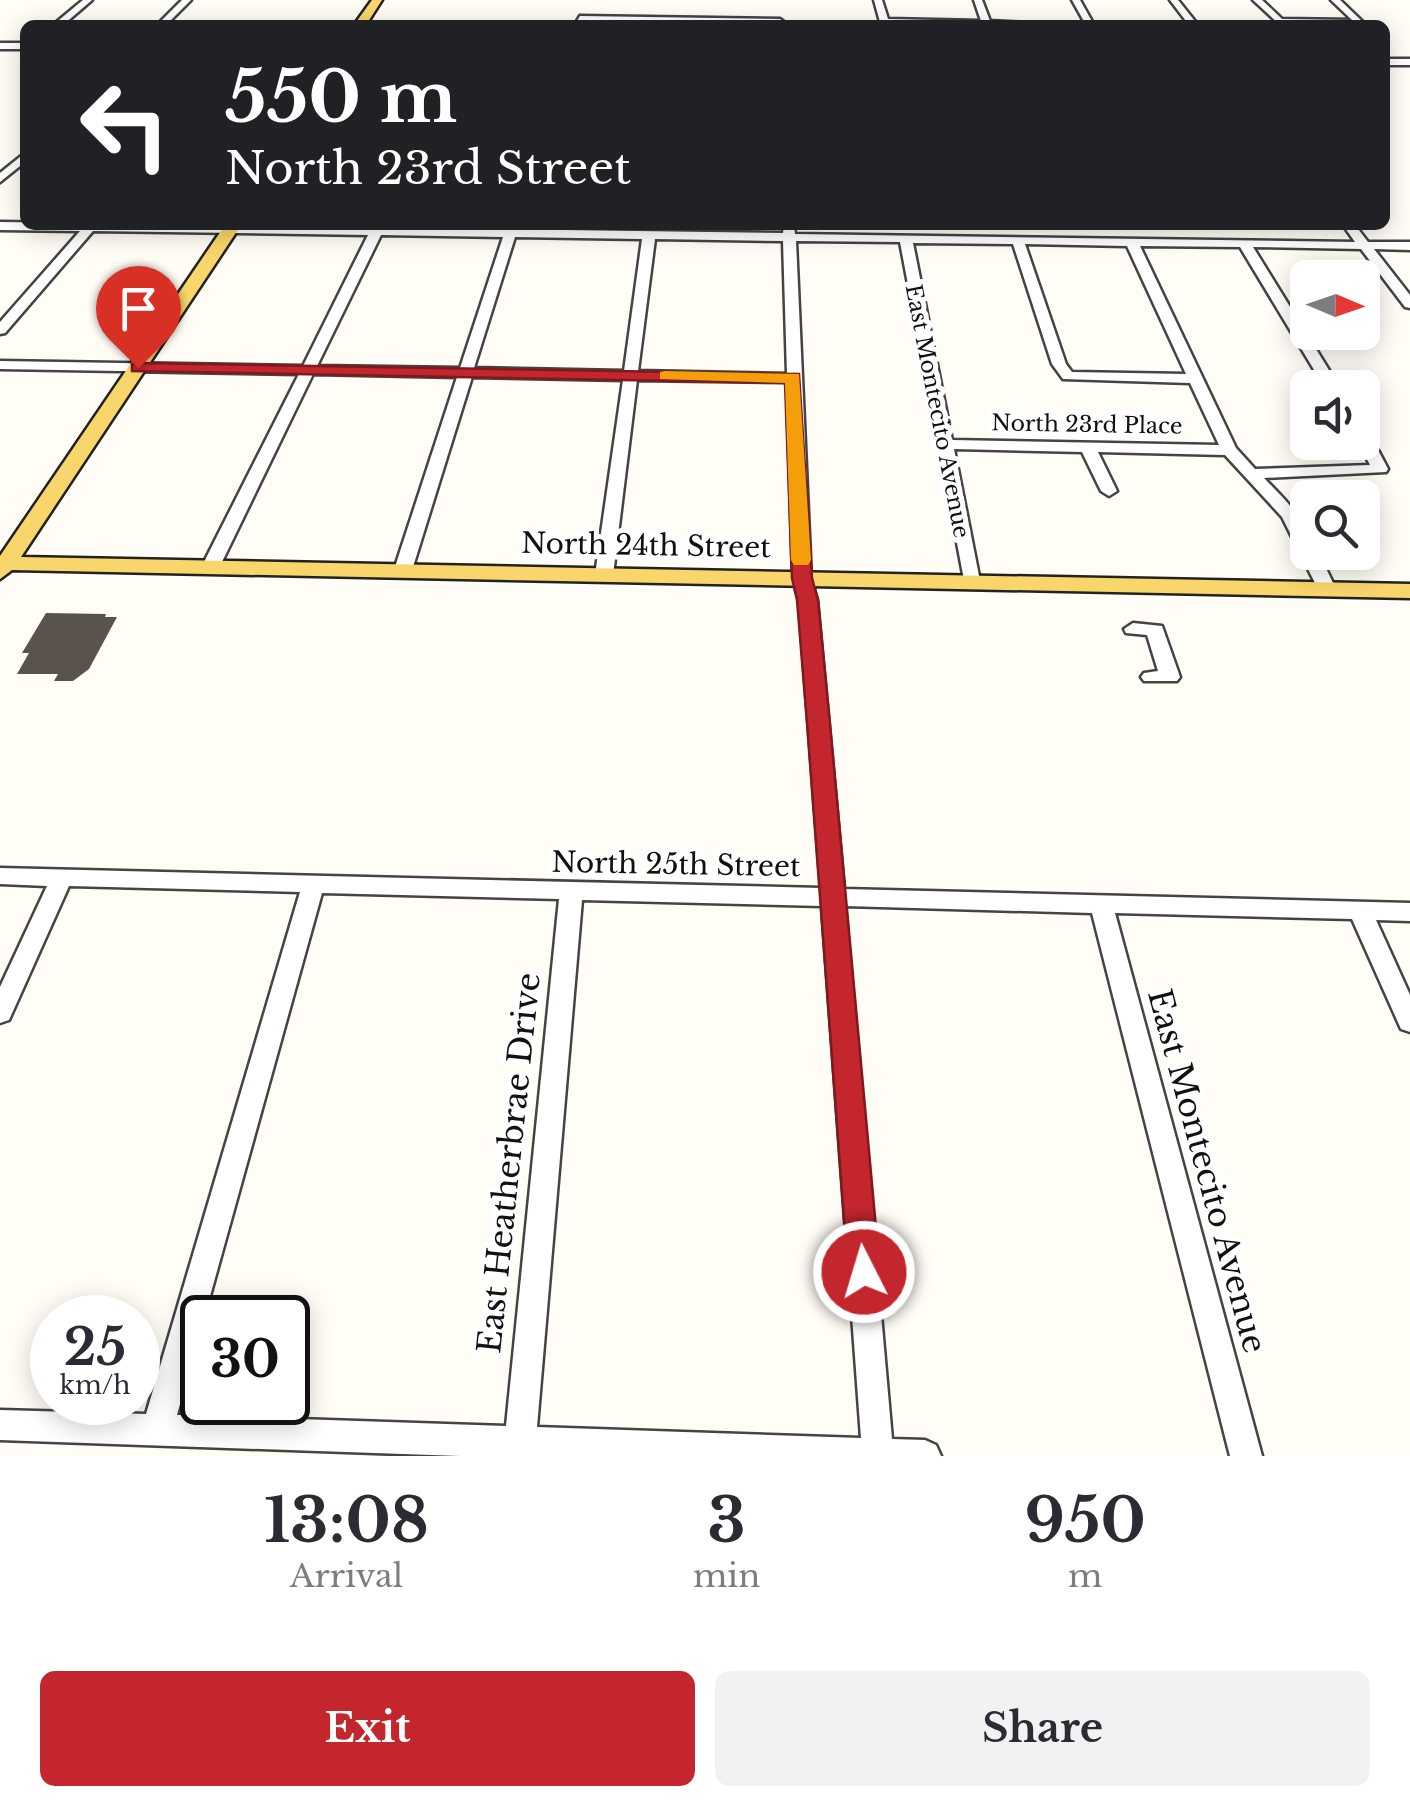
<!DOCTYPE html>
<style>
:root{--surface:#fff;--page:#f2f2f3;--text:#2b2b33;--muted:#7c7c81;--accent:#c4262e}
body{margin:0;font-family:"Libre Baskerville",serif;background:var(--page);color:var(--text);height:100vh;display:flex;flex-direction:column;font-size:38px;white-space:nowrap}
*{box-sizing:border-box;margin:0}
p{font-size:32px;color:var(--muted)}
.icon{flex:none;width:55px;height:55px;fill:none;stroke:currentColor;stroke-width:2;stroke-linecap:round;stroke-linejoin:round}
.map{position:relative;height:1456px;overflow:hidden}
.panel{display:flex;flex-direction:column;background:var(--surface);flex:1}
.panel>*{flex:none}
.banner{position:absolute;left:20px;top:20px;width:1370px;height:210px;border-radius:15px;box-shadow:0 5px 25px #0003;background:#202124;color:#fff;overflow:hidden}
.needle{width:65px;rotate:92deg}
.controls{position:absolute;left:1290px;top:260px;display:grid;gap:20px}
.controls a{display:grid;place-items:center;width:90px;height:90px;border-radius:15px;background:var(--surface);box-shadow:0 5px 25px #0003;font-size:50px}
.speed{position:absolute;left:30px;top:1295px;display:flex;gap:20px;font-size:50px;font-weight:700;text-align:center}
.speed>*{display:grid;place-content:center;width:130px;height:130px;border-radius:50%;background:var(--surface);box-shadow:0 5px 25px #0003;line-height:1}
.speed small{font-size:25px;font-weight:400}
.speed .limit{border:5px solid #111;border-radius:15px;background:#fff;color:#111}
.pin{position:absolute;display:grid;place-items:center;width:85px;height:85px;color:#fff;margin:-102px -42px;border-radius:50% 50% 50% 0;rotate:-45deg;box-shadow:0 0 10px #0007}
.pin .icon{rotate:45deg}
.me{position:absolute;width:110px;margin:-55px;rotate:355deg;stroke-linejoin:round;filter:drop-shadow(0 0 8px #0008)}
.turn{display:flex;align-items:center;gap:35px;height:210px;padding:0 40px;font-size:45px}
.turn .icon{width:130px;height:130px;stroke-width:2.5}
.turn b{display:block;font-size:70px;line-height:85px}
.eta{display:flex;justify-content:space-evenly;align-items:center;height:170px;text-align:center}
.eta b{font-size:60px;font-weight:700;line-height:70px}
.cta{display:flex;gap:20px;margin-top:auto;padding:20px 40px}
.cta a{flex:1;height:115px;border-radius:15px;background:var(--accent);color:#fff;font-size:40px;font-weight:700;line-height:115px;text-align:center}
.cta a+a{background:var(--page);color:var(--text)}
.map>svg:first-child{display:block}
.building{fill:#5a524d}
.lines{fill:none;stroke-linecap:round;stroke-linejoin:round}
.minor-casing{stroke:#444;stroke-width:5}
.major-casing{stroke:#222;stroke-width:5}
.minor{fill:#fff;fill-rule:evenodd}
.major{fill:#f9d66b;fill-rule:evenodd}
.route{fill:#c4262e;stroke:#7f191e;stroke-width:2.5}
.slow{fill:#f59e0b}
.labels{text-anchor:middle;stroke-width:10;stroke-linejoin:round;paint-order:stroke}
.far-street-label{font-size:22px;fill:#111;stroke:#fff}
.street-label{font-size:28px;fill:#111;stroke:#fff}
.near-street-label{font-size:32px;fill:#111;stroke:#fff}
</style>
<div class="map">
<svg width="1410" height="1456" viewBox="0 0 1410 1456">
<rect width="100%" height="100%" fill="#fffdf5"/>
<path class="building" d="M 46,613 L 106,614 L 105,617 L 117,617 L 89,669 L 73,681 L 54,681 L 58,674 L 17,674 L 29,653 L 22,653 Z"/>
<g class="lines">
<defs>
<path id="minor" d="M 83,0 L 92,0 L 63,25 L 53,25 Z
M 182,0 L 191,0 L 166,25 L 157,25 Z
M 874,0 L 882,0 L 888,19 L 981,21 L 974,0 L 982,0 L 990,21 L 1071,25 L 884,25 L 880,22 Z
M 1072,0 L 1080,0 L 1094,25 L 1086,25 Z
M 1170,0 L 1178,0 L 1198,25 L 1189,25 Z
M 1253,0 L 1262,0 L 1282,19 L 1352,20 L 1331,0 L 1340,0 L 1366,25 L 1280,25 Z
M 580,16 L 780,19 L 784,22 L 780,25 L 577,21 Z
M 0,43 L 25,43 L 25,49 L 0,49 Z
M 1385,59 L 1410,59 L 1410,65 L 1385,65 Z
M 25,153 L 25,162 L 0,182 L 0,173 Z
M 0,222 L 783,233 L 784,225 L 794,225 L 795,234 L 1355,242 L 1343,225 L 1355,225 L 1368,242 L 1410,242 L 1410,250 L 1374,249 L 1410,295 L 1410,308 L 1405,307 L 1361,249 L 1253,247 L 1340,388 L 1325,388 L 1240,247 L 1140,246 L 1236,448 L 1255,469 L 1370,465 L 1358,442 L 1362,442 L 1362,431 L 1370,435 L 1388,469 L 1386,472 L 1264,478 C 1286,501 1308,519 1308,552 L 1318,552 L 1336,589 L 1327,594 L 1318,589 L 1282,517 L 1225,455 L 1098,452 L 1117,491 L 1109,496 L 1101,491 L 1082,452 L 954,449 L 980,581 L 977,585 L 965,585 L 900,242 L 796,241 L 811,579 L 817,600 L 844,889 L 1410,903 L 1410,921 L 1376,920 L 1410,995 L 1410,1032 L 1401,1029 L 1352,919 L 1115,913 L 1262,1456 L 1230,1456 L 1092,913 L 845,906 L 892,1439 L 925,1440 L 936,1445 L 941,1456 L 460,1456 L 0,1440 L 0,1410 L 146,1414 L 300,892 L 69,886 L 9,1020 L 0,1023 L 0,987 L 47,886 L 0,884 L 0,868 L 821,888 L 799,600 L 793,579 L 787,382 L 637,380 L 613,575 L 604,580 L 595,575 L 623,380 L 472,377 L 412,570 L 403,575 L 394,570 L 457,377 L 313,374 L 220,566 L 211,571 L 202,566 L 299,374 L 0,369 L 0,361 L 303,366 L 368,235 L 93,231 L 5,333 L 0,334 L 0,322 L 80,231 L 0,230 ZM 381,235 L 503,237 L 460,368 L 317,366 ZM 515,237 L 642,239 L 624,371 L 474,368 ZM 655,239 L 783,241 L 787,374 L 638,371 ZM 913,243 L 1013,244 L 1052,364 L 1063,379 L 1190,383 L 1219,445 L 952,440 ZM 1025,244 L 1127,246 L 1186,374 L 1072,372 L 1066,364 ZM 322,893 L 559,899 L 506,1426 L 177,1415 ZM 582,900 L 822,906 L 861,1438 L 537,1427 Z
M 1133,623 L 1162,626 L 1180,677 L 1177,681 L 1144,681 L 1141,677 L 1144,673 L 1158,671 L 1147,635 L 1126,633 L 1124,629 Z"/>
<path id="major" d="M 372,0 L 382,0 L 366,25 L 354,25 Z
M 225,225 L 241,225 L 21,557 L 1410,584 L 1410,598 L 12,570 L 0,579 L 0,556 Z"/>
</defs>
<use href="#minor" class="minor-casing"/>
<use href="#major" class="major-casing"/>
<use href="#minor" class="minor"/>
<use href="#major" class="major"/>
</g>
<path class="route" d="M 138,363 L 799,374 L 812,578 L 818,600 L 830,723 L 880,1272 L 876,1284 L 864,1288 L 853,1284 L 848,1272 L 807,723 L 797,600 L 792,578 L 785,383 L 132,371 L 132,364 Z"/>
<path class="slow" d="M 665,371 L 799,374 L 811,560 L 808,565 L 794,565 L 791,560 L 785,383 L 660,379 L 660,372 Z"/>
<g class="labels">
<g class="far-street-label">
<text transform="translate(938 411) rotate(79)" y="8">East Montecito Avenue</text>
<text transform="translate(1087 424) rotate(1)" y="8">North 23rd Place</text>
</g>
<g class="street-label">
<text transform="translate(646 545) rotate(1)" y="10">North 24th Street</text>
<text transform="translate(676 864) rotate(1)" y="10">North 25th Street</text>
</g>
<g class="near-street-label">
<text transform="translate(509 1163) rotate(-84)" y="11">East Heatherbrae Drive</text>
<text transform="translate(1207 1171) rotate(75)" y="11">East Montecito Avenue</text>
</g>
</g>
</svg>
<div class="controls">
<a><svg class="needle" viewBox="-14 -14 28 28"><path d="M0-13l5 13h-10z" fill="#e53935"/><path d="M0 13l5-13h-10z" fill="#7c7c81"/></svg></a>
<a><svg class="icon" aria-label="sound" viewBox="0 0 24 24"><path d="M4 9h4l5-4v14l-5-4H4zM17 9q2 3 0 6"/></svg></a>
<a><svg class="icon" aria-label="search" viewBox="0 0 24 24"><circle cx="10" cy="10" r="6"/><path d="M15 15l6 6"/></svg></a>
</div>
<div class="speed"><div>25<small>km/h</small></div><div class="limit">30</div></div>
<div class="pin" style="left:138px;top:368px;background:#d93025"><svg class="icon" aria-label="arrive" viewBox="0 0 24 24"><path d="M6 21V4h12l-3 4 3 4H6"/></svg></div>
<svg class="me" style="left:864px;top:1272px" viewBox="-20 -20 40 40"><circle r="17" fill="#c4262e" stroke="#fff" stroke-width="3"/><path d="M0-11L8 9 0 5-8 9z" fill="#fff"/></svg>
<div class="banner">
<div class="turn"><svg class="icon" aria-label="left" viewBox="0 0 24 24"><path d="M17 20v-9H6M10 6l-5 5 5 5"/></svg><div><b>550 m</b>North 23rd Street</div></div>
</div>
</div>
<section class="panel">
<div class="eta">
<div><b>13:08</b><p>Arrival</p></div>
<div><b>3</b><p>min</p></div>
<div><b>950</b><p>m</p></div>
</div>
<div class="cta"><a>Exit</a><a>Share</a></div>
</section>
